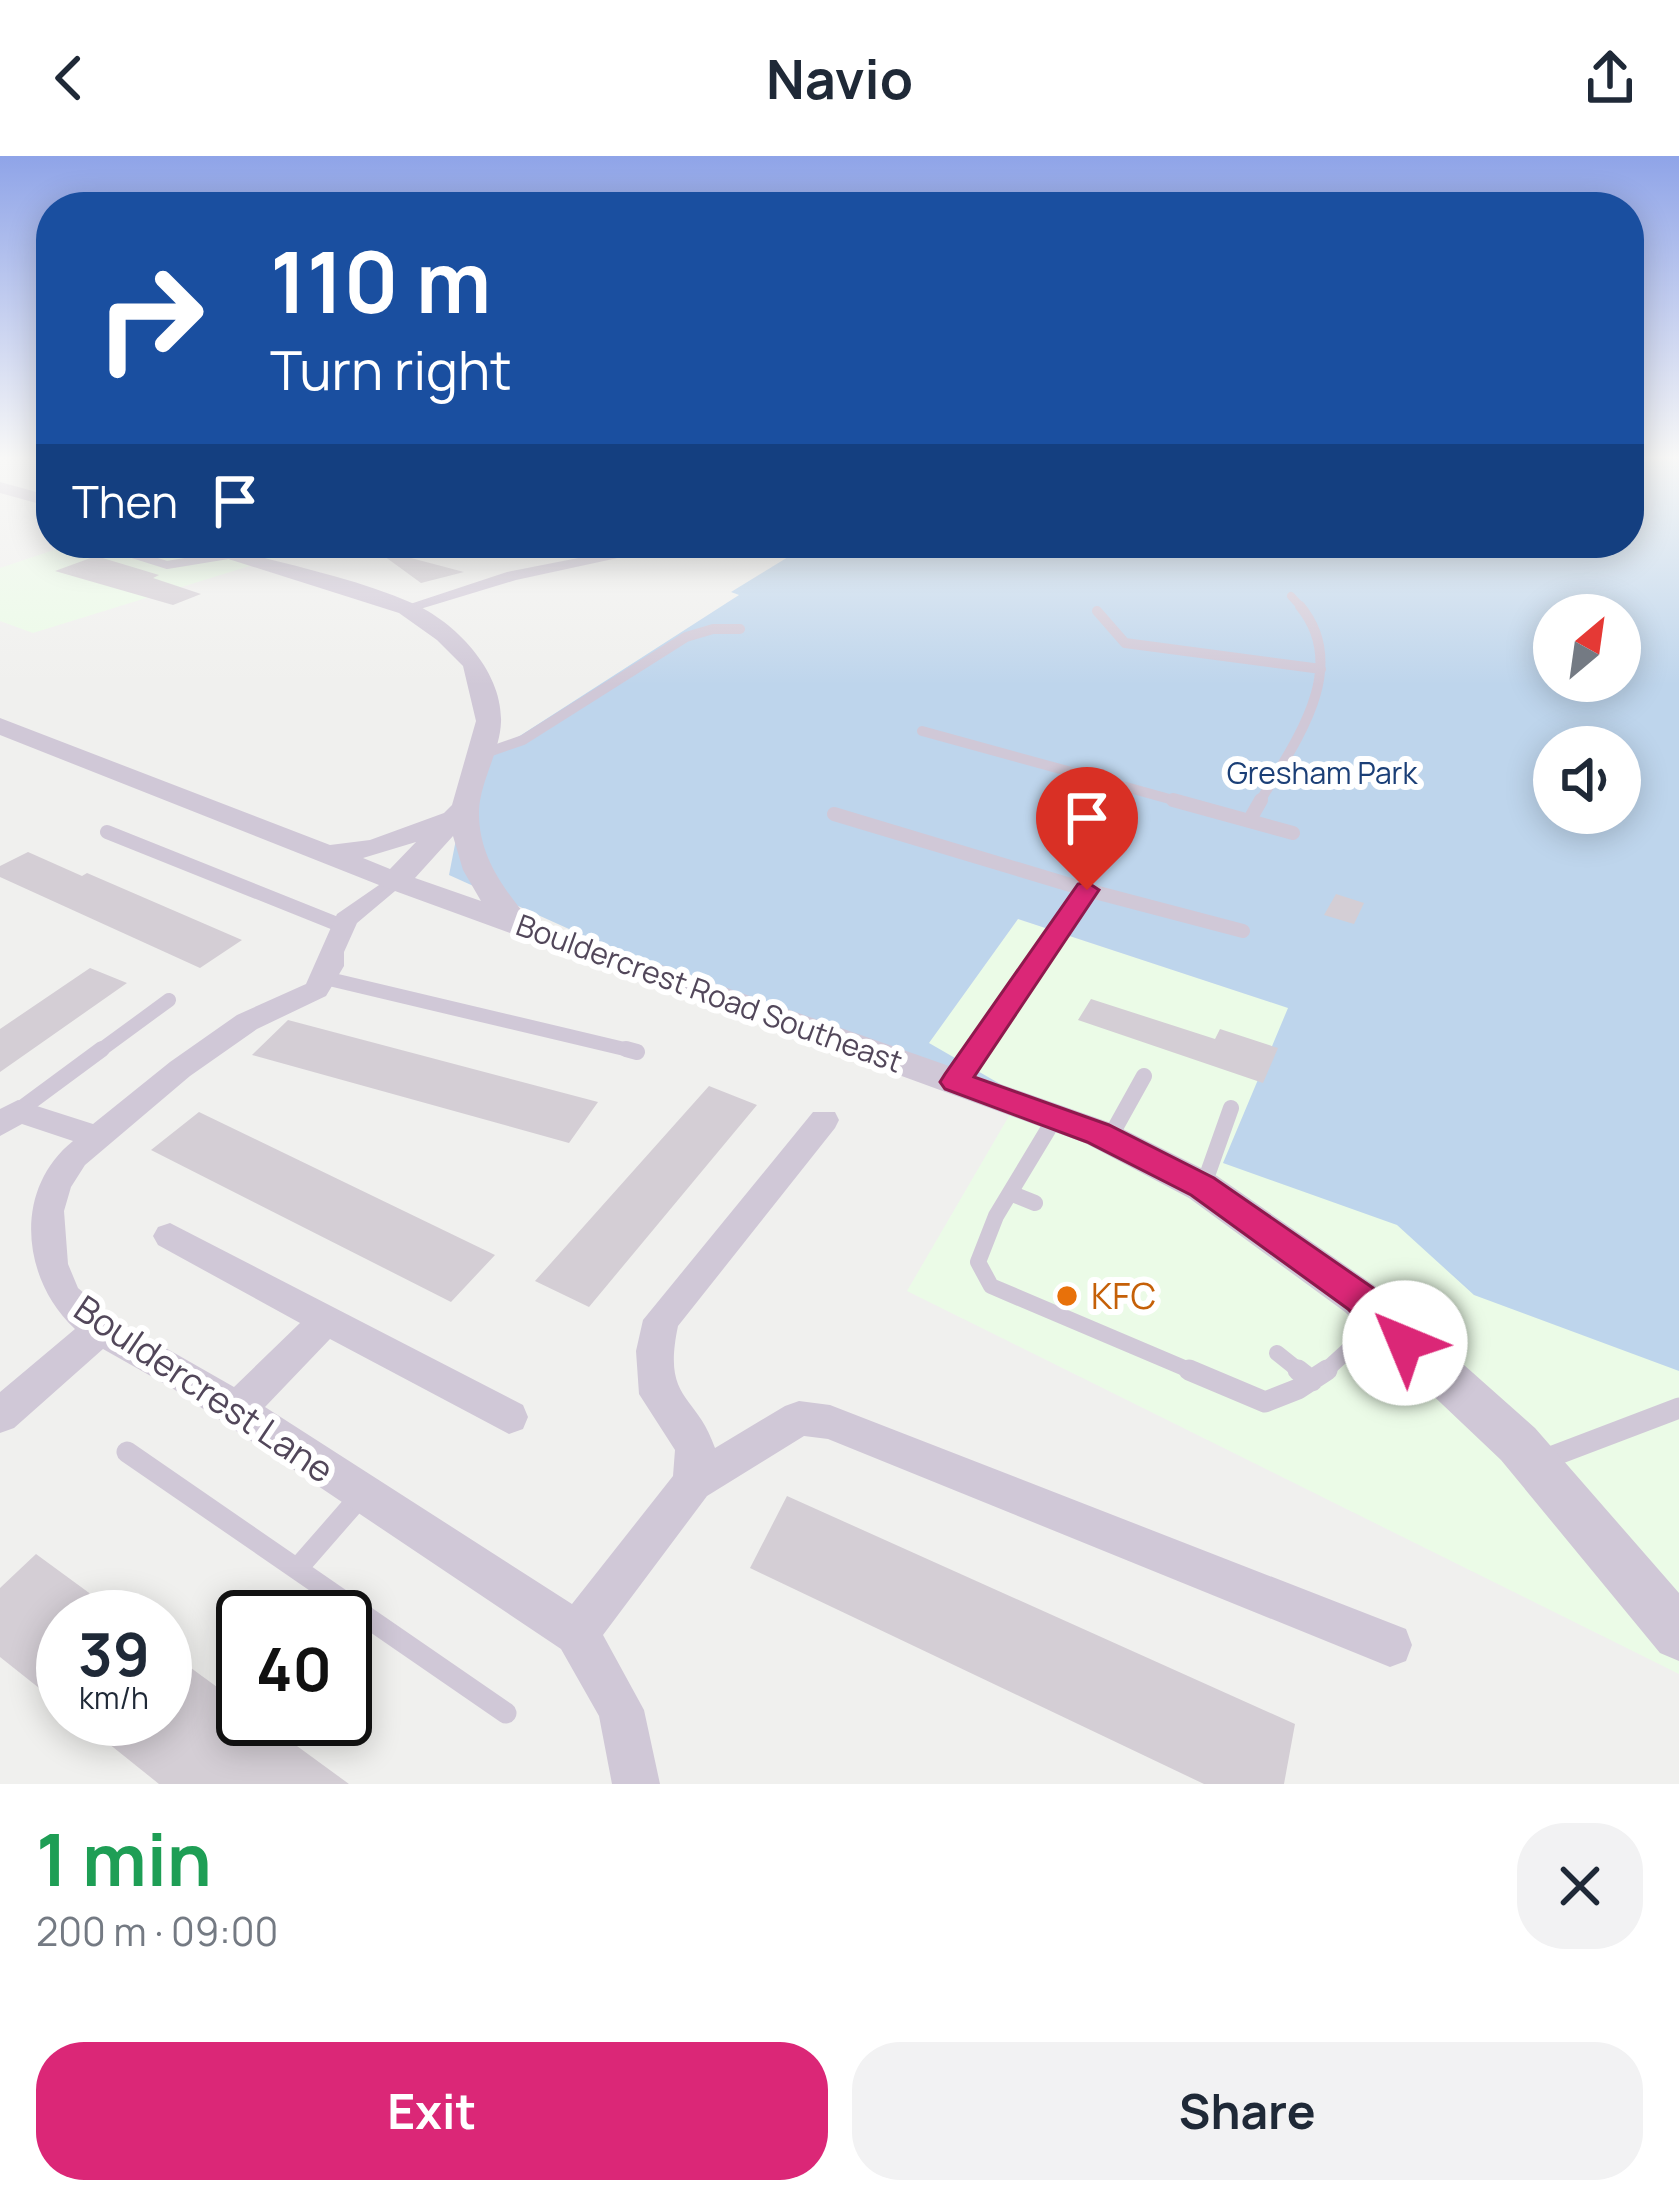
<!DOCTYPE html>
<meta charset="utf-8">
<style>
:root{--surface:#fff;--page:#f2f2f3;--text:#1f2937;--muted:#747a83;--accent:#db2777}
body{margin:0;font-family:Manrope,sans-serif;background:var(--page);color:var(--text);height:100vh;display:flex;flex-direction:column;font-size:45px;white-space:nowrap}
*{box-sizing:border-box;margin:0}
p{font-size:39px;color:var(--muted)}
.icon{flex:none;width:66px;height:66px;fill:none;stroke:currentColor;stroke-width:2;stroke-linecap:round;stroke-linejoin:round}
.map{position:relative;height:1628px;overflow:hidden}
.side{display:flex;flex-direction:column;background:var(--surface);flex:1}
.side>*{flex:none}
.hud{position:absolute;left:36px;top:36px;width:1608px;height:366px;border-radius:48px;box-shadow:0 6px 30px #0003;background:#1a4fa0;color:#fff;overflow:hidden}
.needle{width:78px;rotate:29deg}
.tools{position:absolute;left:1533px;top:438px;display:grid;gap:24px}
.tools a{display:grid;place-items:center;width:108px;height:108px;border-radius:50%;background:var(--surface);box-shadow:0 6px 30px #0003;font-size:60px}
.speed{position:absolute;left:36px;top:1434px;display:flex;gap:24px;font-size:60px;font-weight:700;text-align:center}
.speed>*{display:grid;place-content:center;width:156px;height:156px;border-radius:50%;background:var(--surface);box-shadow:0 6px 30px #0003;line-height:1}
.speed small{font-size:30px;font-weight:400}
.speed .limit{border:6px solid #111;border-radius:18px;background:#fff;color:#111}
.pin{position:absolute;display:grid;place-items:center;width:102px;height:102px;color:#fff;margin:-123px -51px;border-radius:50% 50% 50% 0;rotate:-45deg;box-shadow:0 0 12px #0007}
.pin .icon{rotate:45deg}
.me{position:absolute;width:132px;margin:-66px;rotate:315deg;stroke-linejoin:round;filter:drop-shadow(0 0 9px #0008)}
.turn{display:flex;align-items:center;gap:42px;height:252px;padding:0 36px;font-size:54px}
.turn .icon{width:156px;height:156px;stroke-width:2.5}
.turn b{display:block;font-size:84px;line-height:102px}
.then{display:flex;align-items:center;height:114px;padding:0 36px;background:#0003;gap:24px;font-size:45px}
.round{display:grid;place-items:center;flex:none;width:126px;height:126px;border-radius:48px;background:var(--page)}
.overview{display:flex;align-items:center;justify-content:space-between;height:204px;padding:0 36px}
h1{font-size:72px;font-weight:700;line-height:90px;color:#1e9e55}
.action{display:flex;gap:24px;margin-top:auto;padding:24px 36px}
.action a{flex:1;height:138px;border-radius:48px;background:var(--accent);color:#fff;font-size:48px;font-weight:700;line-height:138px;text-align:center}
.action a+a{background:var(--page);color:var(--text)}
header{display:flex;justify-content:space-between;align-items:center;height:156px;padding:0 36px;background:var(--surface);font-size:54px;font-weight:700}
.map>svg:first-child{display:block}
.commercial{fill:#ebfbe7}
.green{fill:#bed5ec;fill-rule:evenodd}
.building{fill:#d4ced5}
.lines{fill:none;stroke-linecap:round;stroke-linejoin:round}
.service-far4{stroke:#d0c8d7;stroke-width:8}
.service-far3{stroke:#d0c8d7;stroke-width:10}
.service-far2{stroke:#d0c8d7;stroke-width:14}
.service-far1{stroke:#d0c8d7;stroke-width:16}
.service{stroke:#d0c8d7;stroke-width:21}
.minor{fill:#d0c8d7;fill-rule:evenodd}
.tertiary{fill:#d0c8d7;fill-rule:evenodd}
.route{fill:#db2777;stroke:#8e194d;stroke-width:3}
.food-dot{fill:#e8710a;stroke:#fff;stroke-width:4.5}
.labels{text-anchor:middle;stroke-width:12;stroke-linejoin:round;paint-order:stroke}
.park-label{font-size:30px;fill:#1b3f77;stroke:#fff}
.street-label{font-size:30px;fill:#52475a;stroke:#fff}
.near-food-label{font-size:36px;fill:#c56008;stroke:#fff;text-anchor:start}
.near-street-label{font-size:36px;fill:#52475a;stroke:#fff}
</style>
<header><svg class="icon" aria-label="back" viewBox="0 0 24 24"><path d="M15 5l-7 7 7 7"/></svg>Navio<svg class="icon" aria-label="share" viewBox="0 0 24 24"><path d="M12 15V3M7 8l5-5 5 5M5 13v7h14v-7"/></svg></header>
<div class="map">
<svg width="1679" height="1628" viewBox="0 0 1679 1628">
<rect width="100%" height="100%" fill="#f0f0ee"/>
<path class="commercial" d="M 75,387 L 324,387 L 33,477 L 0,465 L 0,412 Z
M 1018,763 L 1289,852 L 1224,1006 L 1679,1168 L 1679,1518 L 907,1135 L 1020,941 L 928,888 Z"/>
<path class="green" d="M 1629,301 L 1679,301 L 1679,1215 L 1474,1139 L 1397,1069 L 1223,1007 L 1288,852 L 1018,763 L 929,887 L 1021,940 L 691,828 L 449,719 L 470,612 L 739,439 L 731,436 L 811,387 L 1629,387 ZM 1554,459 L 1620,459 L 1620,525 L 1554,525 ZM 1554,591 L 1620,591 L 1620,657 L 1554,657 Z"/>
<path class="building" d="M 373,392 L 464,416 L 421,427 Z
M 96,400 L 159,419 L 153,422 L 201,438 L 173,449 L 55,415 Z
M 28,696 L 82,720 L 87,717 L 242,784 L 200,812 L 0,721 L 0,710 Z
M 1336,738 L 1364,747 L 1354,768 L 1324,759 Z
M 90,812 L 127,827 L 0,916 L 0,873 Z
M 1091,843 L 1215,883 L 1220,873 L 1278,892 L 1263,927 L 1078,864 Z
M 288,864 L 598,946 L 569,987 L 252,899 Z
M 709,930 L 757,949 L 589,1151 L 535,1125 Z
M 199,956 L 495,1099 L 451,1146 L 151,994 Z
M 787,1340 L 1295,1568 L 1284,1628 L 1204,1628 L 750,1412 Z
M 36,1398 L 122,1461 L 63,1461 L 63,1551 L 0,1501 L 0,1432 Z
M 165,1493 L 243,1550 L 243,1563 L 260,1563 L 349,1628 L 159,1628 L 78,1563 L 165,1563 Z"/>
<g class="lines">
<path class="service-far4" d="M 97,387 L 167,409 L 228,399
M 233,400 L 277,387
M 1291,440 L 1303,453"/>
<path class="service-far3" d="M 1097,455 L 1125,487 L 1321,513
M 922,575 L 1184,647
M 480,599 L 523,584 L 686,481 L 713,473 L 740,473
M 1259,647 C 1293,589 1352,513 1300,450"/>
<path class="service-far2" d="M 1173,644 L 1293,677
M 834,658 L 1087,734
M 1249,665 L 1261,644
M 107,676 L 342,770
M 325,822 L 637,896
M 98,896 L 169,844
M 976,896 L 1087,734 L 1243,775"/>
<path class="service-far1" d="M 626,893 L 637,896
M 956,926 L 978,893
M 18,955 L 102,893
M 1055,962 L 996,1060 L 978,1106 L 991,1130 L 1196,1217
M 1109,983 L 1144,920
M 1203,1031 L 1231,952
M 1010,1037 L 1035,1047
M 1277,1197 L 1302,1217
M 1323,1217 L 1379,1166"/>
<path class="service" d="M 1189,1214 L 1265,1246 L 1298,1233 L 1327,1214
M 1298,1214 L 1312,1225
M 127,1296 L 506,1557
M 1545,1303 L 1679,1252
M 297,1413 L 359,1342"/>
<path class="minor" d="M 655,387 L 687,387 L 516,424 L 407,457 L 398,452 L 507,416 Z
M 395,718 L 407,725 L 357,767 L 344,796 L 344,810 L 326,840 L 257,873 L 190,920 L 85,1009 L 71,1031 L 64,1055 L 68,1108 L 78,1132 L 113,1162 L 234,1231 L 300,1167 L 158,1089 L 153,1080 L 158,1071 L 170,1067 L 523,1249 L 528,1261 L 523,1273 L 509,1278 L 330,1183 L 265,1251 L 572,1448 L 673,1320 L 675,1294 L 639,1238 L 636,1195 L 643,1164 L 813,956 L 835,956 L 839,964 L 835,972 L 678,1170 C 662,1246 696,1236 715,1292 L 785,1250 L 799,1245 L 830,1249 L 1406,1473 L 1412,1489 L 1406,1505 L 1390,1511 L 828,1283 L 804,1280 L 707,1340 L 603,1479 L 644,1554 L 660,1628 L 612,1628 L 599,1560 L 561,1493 L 172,1232 L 103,1193 L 14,1272 L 0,1277 L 0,1236 L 75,1173 C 22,1124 12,1034 73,985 L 22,968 L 0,980 L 0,953 L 18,944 L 93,968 L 170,906 L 237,859 L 306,828 L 337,758 Z"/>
<path class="tertiary" d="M 0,326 L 51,340 L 51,351 L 0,337 Z
M 178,387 L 209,387 C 274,406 351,420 412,447 C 456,466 503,516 501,566 C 500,596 480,625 479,655 C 478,698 502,731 528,762 L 1111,967 L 1217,1020 L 1375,1130 L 1535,1272 L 1679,1437 L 1679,1505 L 1660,1497 L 1501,1304 L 1345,1156 L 1189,1042 L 1085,987 L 384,731 L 0,579 L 0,562 L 330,689 L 370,684 L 444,657 L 452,649 L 476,565 L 463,510 L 437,484 L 399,457 ZM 453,680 L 463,714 L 481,745 L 415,722 ZM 416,686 L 390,713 L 363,702 Z"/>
</g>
<linearGradient id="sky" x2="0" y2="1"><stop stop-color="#8fa4e8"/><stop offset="0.57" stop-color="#f8f8f7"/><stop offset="1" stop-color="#f8f8f7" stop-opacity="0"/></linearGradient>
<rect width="1679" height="529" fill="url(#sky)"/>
<path class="route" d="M 1087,726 L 1099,734 L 974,921 L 1109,969 L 1214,1022 L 1373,1132 L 1423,1187 L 1418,1199 L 1405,1203 L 1392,1199 L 1348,1153 L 1191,1039 L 1087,986 L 945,933 L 940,926 L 945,918 L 1078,728 Z"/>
<circle class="food-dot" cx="1067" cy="1140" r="12"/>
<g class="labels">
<g class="park-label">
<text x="1322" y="628">Gresham Park</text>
</g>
<g class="street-label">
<text transform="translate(709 838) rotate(20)" y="10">Bouldercrest Road Southeast</text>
</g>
<g class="near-food-label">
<text x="1091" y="1153">KFC</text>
</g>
<g class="near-street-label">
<text transform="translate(204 1233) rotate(34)" y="13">Bouldercrest Lane</text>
</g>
</g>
</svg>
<div class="tools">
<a><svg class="needle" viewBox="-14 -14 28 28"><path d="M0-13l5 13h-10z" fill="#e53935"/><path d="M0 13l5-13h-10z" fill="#747a83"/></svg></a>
<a><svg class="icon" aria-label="sound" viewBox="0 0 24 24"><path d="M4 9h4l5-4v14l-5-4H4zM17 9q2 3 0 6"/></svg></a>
</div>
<div class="speed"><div>39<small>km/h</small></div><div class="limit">40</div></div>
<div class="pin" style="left:1087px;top:734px;background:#d93025"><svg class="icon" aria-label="arrive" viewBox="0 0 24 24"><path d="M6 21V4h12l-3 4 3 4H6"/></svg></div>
<svg class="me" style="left:1405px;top:1187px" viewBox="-20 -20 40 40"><circle r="19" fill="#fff"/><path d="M0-13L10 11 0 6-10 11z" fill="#db2777"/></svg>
<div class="hud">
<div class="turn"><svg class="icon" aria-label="right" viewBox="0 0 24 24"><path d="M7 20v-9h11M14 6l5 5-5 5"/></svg><div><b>110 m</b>Turn right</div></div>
<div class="then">Then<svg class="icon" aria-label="arrive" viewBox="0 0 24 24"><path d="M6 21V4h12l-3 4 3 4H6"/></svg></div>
</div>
</div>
<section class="side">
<div class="overview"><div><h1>1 min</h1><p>200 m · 09:00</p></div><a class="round"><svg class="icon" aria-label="close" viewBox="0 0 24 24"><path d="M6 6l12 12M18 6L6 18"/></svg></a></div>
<div class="action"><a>Exit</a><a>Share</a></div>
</section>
